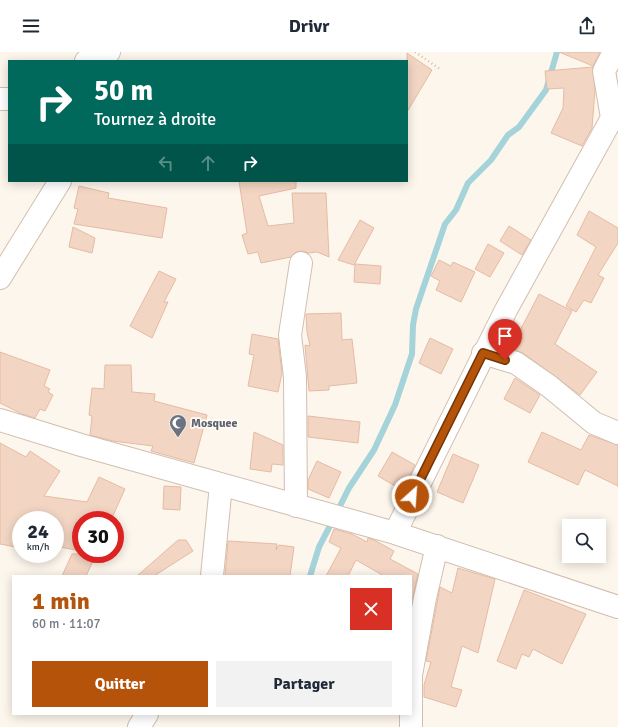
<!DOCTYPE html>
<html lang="fr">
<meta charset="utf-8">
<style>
:root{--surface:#fff;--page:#f2f2f3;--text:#1f2937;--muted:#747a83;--accent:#b45309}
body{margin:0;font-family:Signika,sans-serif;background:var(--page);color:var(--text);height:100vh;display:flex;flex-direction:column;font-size:15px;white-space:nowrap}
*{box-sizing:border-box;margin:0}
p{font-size:13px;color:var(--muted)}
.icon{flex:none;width:22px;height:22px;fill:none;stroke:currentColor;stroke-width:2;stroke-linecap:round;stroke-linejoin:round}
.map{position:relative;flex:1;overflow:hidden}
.side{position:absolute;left:12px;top:523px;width:400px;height:140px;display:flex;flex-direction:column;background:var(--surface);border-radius:0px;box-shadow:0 2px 10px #0003}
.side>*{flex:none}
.top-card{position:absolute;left:8px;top:8px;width:400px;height:122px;border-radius:0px;box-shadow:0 2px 10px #0003;background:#00695c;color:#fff;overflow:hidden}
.fabs{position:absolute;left:562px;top:467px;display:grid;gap:8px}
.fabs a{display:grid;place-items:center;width:44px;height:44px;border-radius:0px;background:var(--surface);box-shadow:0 2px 10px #0003;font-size:20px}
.speed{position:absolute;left:12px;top:459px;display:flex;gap:8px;font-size:20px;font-weight:700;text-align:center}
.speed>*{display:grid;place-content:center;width:52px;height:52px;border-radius:50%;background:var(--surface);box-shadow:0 2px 10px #0003;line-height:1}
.speed small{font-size:10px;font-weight:400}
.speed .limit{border:6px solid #d22;background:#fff;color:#111}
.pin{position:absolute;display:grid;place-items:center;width:34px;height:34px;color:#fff;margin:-41px -17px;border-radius:50% 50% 50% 0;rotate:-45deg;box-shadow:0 0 4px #0007}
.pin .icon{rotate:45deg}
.me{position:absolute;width:44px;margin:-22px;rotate:26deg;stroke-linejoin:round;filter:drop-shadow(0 0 3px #0008)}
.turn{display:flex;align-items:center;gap:14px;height:84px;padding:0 20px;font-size:18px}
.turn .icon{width:52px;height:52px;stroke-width:2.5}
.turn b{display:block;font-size:28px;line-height:34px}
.lanes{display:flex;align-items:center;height:38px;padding:0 20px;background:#0003;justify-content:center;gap:20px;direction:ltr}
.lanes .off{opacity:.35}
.round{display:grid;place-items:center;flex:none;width:42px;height:42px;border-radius:0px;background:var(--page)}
.headline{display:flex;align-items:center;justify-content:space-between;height:68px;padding:0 20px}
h1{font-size:24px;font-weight:800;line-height:30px;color:var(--accent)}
.button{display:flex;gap:8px;margin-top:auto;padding:8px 20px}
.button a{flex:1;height:46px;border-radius:0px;background:var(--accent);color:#fff;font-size:16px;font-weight:800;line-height:46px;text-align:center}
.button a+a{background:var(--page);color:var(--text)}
header{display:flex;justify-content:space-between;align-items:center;height:52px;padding:0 20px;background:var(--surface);font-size:18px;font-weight:800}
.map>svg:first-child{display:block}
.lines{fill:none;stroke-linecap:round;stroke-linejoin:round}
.stream{stroke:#a5d3da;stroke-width:6}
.building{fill:#f3d5c3;stroke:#e6bba3}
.street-casing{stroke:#d1beb0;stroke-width:24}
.path{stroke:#d9b8a5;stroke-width:2.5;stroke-dasharray:1 3;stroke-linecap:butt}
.street{stroke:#fff;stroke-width:22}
.route-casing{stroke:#753606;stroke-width:10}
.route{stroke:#b45309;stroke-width:7}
.labels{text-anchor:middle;stroke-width:3.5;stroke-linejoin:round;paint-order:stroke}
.worship-label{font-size:12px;font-weight:bold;fill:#5b616d;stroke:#fffaf3;text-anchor:start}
</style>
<header><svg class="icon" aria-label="menu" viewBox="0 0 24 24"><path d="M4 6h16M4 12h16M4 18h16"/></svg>Drivr<svg class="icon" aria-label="share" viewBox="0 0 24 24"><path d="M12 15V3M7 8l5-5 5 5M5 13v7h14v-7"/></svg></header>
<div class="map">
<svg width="618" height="675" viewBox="0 0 618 675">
<rect width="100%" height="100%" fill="#fdf6ec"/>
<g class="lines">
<path class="stream" d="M 337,460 L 349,436 L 374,398 L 395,353 L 412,302 L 413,273 L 416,257 L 445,172 L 456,158 L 468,131 L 491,108 L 508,83 L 519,75 L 546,38 L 557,0
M 310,524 L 319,495 L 333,468"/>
</g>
<path class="building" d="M 559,0 L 600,0 L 593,14 Z
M 407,1 L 432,18 L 407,60 Z
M 593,15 L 595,38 L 592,76 L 582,94 L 551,81 L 563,56 L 564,36 L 547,37 L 545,19 Z
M 239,129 L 296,129 L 296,136 L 259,144 L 268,174 L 294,171 L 292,141 L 326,141 L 329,205 L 317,200 L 309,201 L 302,199 L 296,200 L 291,205 L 261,211 L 258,200 L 248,202 L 242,183 L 247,181 Z
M 79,134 L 109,141 L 108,146 L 167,156 L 162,186 L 74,172 L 78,157 L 74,156 Z
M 589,159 L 618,176 L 618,191 L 598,223 L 604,226 L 591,251 L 584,248 L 576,260 L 566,254 L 596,195 L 577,183 Z
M 360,168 L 374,176 L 354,213 L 338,208 Z
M 509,174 L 531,188 L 522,203 L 500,189 Z
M 73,175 L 95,186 L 92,201 L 69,195 Z
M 488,192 L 504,201 L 490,225 L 475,217 Z
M 439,208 L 451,214 L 453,210 L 475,220 L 461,250 L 436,238 L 440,229 L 431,224 Z
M 355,212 L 381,214 L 380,232 L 354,230 Z
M 159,219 L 176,227 L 164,250 L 168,250 L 152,286 L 130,274 Z
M 539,242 L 572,259 L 555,292 L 597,320 L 580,343 L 523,301 L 511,296 Z
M 341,261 L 342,288 L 352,287 L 357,331 L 329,334 L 329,338 L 309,339 L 305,293 L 310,294 L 307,280 L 306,262 Z
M 252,282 L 278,287 L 282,321 L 278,340 L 248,334 L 254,303 L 249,302 Z
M 430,286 L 453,297 L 441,322 L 419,311 Z
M 0,300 L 50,318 L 44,334 L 50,337 L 48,340 L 53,343 L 45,359 L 40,357 L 35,366 L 22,362 L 0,351 Z
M 105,313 L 131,313 L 132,340 L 155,342 L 154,349 L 207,363 L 194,411 L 151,399 L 153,394 L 113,389 L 90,383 L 92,364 L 89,363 L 92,336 L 104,337 Z
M 515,326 L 540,343 L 530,361 L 504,347 Z
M 308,364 L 360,370 L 358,391 L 308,385 Z
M 254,380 L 283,393 L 283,413 L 272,412 L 271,420 L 250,417 Z
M 542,380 L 581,398 L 589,383 L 618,393 L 618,434 L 585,418 L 578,433 L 528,410 Z
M 0,391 L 26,405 L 30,399 L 60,419 L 44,444 L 87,450 L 99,425 L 125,437 L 111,468 L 80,468 L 81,499 L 55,494 L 55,468 L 21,468 L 21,496 L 0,492 Z
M 392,400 L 415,413 L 402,438 L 378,424 Z
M 453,402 L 479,413 L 463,451 L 437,440 Z
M 317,409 L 341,420 L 329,446 L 308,437 L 308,428 Z
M 164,434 L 181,435 L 180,458 L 163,457 Z
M 334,477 L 352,482 L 367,490 L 368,486 L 376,489 L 394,499 L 390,507 L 418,522 L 411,553 L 411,524 L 384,524 L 356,508 L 348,524 L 326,524 L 341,496 L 329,490 Z
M 178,488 L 186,488 L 193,499 L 154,524 L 137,524 Z
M 228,489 L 277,492 L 276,498 L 279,493 L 294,495 L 290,524 L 225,524 Z
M 72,502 L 96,502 L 86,524 L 62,524 Z
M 458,516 L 495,527 L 478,601 L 462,594 L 451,635 L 462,638 L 456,655 L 424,645 L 424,633 L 431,610 L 426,609 L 440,535 L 452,541 Z
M 524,538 L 586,562 L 562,612 L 533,597 L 529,605 L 522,602 L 516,617 L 497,609 Z"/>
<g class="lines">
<defs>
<path id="street" d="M 86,9 L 109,0
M 0,47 L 9,47
M 0,226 L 60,129
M 483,301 L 516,311 L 549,334 L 594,371 L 618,381
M 0,368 L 81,393 L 395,481 L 618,555
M 296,454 L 295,325 L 290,283 L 301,211
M 395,481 L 506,258 L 612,66 L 604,19 L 614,0
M 212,524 L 221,433
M 139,675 L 147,662
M 411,675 L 411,623 L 425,546 L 437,494"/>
</defs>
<use href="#street" class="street-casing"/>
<path class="path" d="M 415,0 L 440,17"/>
<use href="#street" class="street"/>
</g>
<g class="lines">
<defs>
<path id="route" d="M 412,444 L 483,301 L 505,308"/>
</defs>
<use href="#route" class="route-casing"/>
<use href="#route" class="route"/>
</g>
<defs>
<symbol id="mosque-pin" viewBox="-11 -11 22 30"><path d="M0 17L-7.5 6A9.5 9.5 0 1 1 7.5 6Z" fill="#6b7280" stroke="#fffaf3"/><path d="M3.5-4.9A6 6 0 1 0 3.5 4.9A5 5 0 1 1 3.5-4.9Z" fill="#fff"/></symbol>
</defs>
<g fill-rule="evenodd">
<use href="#mosque-pin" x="168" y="361" width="20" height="27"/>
</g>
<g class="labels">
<g class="worship-label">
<text x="191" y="375">Mosquee</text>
</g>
</g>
</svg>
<div class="fabs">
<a><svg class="icon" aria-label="search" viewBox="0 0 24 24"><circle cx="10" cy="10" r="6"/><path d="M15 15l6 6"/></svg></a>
</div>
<div class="speed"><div>24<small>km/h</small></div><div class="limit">30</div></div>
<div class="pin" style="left:505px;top:308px;background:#d93025"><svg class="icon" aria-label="arrive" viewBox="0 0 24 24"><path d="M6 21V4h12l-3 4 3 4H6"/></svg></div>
<svg class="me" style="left:412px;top:444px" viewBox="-20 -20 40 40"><circle r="17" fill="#b45309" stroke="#fff" stroke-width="3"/><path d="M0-11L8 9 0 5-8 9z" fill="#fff"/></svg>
<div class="top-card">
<div class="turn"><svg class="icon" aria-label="right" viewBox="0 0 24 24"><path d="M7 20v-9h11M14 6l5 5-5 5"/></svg><div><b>50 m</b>Tournez à droite</div></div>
<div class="lanes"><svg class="icon off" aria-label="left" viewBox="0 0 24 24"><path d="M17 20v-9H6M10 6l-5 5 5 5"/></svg><svg class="icon off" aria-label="ahead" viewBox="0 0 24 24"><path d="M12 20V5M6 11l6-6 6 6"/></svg><svg class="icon" aria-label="right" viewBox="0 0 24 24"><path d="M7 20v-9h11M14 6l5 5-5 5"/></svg></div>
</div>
<section class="side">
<div class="headline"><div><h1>1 min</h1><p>60 m · 11:07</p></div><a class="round" style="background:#d93025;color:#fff"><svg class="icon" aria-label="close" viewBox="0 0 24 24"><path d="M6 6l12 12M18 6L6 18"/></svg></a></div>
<div class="button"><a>Quitter</a><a>Partager</a></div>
</section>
</div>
